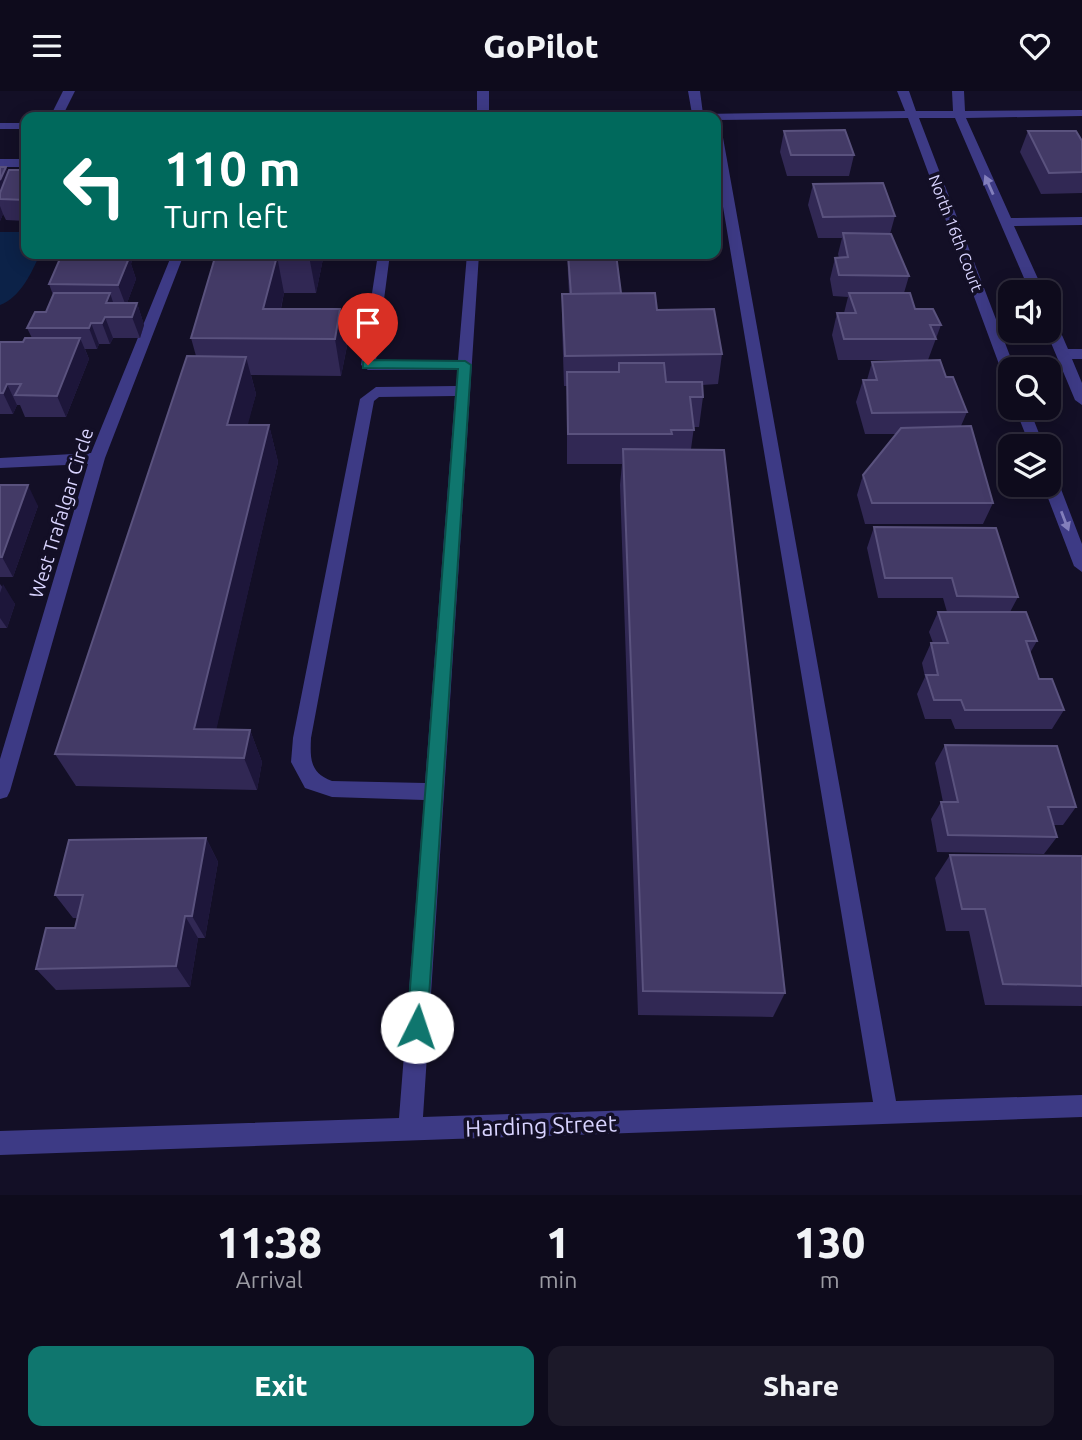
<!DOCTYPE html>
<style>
:root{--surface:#0e0b1c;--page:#1c1929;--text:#f1f3f6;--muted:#9b9ba3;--line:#2e2b3b;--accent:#0f766e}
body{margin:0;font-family:Ubuntu,sans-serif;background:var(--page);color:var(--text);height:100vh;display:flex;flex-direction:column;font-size:26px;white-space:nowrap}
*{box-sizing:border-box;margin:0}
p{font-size:23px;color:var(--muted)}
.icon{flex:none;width:38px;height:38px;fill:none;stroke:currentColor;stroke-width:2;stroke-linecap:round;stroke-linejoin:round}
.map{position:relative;height:1104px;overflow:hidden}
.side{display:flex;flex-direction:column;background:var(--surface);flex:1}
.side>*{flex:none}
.hud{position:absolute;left:21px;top:21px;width:700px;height:147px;border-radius:14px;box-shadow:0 4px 18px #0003,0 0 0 2px var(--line);background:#00695c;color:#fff;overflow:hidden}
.controls{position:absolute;left:998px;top:189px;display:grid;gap:14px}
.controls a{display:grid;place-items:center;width:63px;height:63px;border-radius:14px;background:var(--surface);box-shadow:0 4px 18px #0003,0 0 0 2px var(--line);font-size:35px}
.pin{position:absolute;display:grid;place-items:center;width:60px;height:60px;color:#fff;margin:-72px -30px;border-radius:50% 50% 50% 0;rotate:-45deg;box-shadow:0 0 7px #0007}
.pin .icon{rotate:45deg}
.me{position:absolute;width:77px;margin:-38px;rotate:4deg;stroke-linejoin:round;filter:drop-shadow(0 0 5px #0008)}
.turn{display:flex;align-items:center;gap:24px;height:147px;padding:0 28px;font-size:32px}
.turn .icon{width:91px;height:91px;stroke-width:2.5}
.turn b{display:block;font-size:49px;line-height:60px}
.eta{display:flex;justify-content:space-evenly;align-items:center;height:119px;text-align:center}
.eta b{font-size:42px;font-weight:800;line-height:49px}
.action{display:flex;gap:14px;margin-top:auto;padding:14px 28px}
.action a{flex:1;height:80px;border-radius:14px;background:var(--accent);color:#fff;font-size:28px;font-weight:800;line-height:80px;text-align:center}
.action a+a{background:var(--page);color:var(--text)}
header{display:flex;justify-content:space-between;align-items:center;height:91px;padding:0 28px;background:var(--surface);font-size:32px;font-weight:800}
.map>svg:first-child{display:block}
.water{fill:#0c2248}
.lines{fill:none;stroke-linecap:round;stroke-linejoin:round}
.minor{fill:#3d3a85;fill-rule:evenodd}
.wall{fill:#312854}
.shaded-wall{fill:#1d163a}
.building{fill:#433a66;stroke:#5a527e;stroke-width:2}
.oneway{fill:#837fbc}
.route{fill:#0f766e;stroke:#0a4d48;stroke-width:2}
.labels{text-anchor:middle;stroke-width:7;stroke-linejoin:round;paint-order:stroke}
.far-street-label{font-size:16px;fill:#d9d4ff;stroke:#130f26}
.street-label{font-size:19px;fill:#d9d4ff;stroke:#130f26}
.near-street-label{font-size:23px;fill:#d9d4ff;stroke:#130f26}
</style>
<header><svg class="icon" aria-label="menu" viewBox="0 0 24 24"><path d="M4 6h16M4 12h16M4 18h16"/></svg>GoPilot<svg class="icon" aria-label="heart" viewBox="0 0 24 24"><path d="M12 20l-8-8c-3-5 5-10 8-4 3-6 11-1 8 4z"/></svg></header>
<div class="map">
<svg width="1082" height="1104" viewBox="0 0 1082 1104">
<rect width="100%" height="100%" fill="#130f26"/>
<path class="water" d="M 0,141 L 26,141 L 26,163 L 40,163 C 32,181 20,207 0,214 Z"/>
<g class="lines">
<path class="minor" d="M 63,0 L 75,0 L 62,26 L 50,26 Z
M 477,0 L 489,0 L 489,26 L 477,26 Z
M 688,0 L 700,0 L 703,23 L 905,20 L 897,0 L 909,0 L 916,20 L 953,20 L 952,0 L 964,0 L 965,20 L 1082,19 L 1082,25 L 966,27 L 1011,127 L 1082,126 L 1082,134 L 1014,135 L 1044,201 L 1030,201 L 955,27 L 919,27 L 1015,278 L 1010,278 L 1010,289 L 1003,284 L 908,27 L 716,29 L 716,26 L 689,26 L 692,23 Z
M 0,32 L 26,32 L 26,38 L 0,38 Z
M 716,38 L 722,41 L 896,1010 L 1082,1004 L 1082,1026 L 0,1064 L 0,1040 L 399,1027 L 424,709 L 332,706 L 305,697 L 291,671 L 293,647 L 360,308 L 376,296 L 456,295 L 458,279 L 368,279 L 361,274 L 378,163 L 390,163 L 376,269 L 458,269 L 467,163 L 479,163 L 423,1026 L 873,1011 L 716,74 ZM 455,305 L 425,692 L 332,690 C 310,682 310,668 311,647 L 374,310 L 379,306 Z
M 0,68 L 26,68 L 26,76 L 0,76 Z
M 172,163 L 184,163 L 105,367 L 10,700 L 7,706 L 0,708 L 0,668 L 88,373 L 0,377 L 0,367 L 91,362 Z
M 1048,224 L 1055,228 L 1068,258 L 1082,258 L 1082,268 L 1072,268 L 1082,292 L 1082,314 L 1075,309 L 1046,240 L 1048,240 Z
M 1015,317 L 1029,317 L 1044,355 L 1030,355 Z
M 1048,380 L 1056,385 L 1082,453 L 1082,481 L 1074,475 L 1043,394 L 1048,394 Z"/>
</g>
<path class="wall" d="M 784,40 L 854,64 L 849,85 L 787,85 L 780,61 Z
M 1028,40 L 1082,50 L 1082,102 L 1041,103 L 1020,61 Z
M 0,76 L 6,76 L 8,82 L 26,79 L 26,130 L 6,129 L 3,123 L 0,130 Z
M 813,93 L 895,125 L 890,143 L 909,185 L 904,202 L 915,218 L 941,234 L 928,269 L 838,269 L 832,244 L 837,222 L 844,222 L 848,206 L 833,205 L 830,188 L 835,167 L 839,167 L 838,163 L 842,147 L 818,147 L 808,114 Z
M 71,163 L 145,163 L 134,163 L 131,173 L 136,188 L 127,212 L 137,212 L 144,234 L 140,247 L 113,247 L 110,253 L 99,253 L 97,258 L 85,258 L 89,268 L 66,326 L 25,326 L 20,314 L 17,314 L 13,323 L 0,323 L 0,250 L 23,251 L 32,247 L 27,237 L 46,221 L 53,204 L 49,193 Z
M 216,163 L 324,163 L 316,202 L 284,202 L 281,218 L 340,218 L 347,255 L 341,285 L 251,284 L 256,303 L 247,334 L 269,334 L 278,371 L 216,638 L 250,639 L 262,671 L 257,699 L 76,695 L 55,663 L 196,265 L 191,247 Z
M 567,163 L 616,163 L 621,202 L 657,219 L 722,263 L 718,293 L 702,294 L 703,306 L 699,336 L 694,336 L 691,358 L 785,902 L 773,926 L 638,924 L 620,394 L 622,373 L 567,373 L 567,295 L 564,295 L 562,233 L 562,203 L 569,203 Z
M 872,271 L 946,286 L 967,321 L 961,335 L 993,412 L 983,433 L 865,433 L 857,404 L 863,384 L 896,343 L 865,343 L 856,311 L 863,289 L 867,289 Z
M 0,394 L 38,415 L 13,486 L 0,486 Z
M 874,436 L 1018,506 L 1010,521 L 1037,550 L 1030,562 L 1039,588 L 1064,619 L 1052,638 L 955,638 L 951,628 L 925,628 L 917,603 L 925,586 L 922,572 L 931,552 L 933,552 L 929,541 L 938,521 L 947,521 L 943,507 L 878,507 L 867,457 Z
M 0,493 L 15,513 L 7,537 L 0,537 Z
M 945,654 L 1076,716 L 1063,734 L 1053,734 L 1057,746 L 1044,763 L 937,761 L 931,728 L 941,711 L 943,711 L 935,672 Z
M 206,747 L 218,771 L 205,847 L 198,847 L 190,896 L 56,899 L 36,878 L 75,837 L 78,827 L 73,827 L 55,804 Z
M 950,764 L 1082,765 L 1082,915 L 985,914 L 969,840 L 946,840 L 935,787 Z"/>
<path class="shaded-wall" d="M 6,76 L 14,97 L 0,108 L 0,89 Z
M 0,115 L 3,123 L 0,130 Z
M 117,163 L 121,163 L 126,175 L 128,170 L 126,163 L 134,163 L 131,173 L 136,188 L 126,215 L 118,194 L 116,167 Z
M 310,163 L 324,163 L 316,202 L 309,165 Z
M 277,165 L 284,202 L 274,247 L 263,218 Z
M 110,202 L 117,223 L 106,212 Z
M 137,212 L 144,234 L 140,247 L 132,226 Z
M 340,218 L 347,255 L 341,285 L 335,248 Z
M 105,226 L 113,247 L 110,253 L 102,232 Z
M 91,232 L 99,253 L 97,258 L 89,237 Z
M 80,247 L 89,268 L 66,326 L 57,305 Z
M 246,266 L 256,303 L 238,371 L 227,334 Z
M 7,293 L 17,314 L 13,323 L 3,302 Z
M 269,334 L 278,371 L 210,666 L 194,638 Z
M 28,394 L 38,415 L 13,486 L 2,466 Z
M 3,493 L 15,513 L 7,537 L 0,527 L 0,502 Z
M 250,639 L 262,671 L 257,699 L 244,667 Z
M 206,747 L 218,771 L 205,847 L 192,825 Z
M 185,825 L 198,847 L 190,896 L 176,875 Z"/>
<path class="building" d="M 845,39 L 854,64 L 791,64 L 784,40 Z
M 1028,40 L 1076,40 L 1082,50 L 1082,81 L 1049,82 Z
M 0,76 L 6,76 L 0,89 Z
M 9,79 L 26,79 L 26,109 L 0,108 L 0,102 Z
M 883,92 L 895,125 L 823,126 L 813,93 Z
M 843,142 L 891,143 L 909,185 L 839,184 L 835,167 L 848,166 Z
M 62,163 L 117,163 L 116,167 L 129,167 L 118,194 L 49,193 Z
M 216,163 L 310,163 L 309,165 L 277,165 L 263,218 L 340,218 L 335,248 L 191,247 Z
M 568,163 L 616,163 L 621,202 L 571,203 Z
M 54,202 L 110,202 L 106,212 L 137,212 L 132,226 L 105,226 L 102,232 L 91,232 L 89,237 L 27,237 L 35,221 L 46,221 Z
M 655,202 L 657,219 L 714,218 L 722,263 L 565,265 L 562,203 Z
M 849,202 L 910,202 L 915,218 L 933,218 L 941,234 L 930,234 L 936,248 L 844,248 L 837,222 L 856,222 Z
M 25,247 L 80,247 L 57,305 L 15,304 L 21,293 L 7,293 L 3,302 L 0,302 L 0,251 L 23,251 Z
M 187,265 L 246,266 L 227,334 L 269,334 L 194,638 L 250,639 L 244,667 L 55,663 Z
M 940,269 L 946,286 L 953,286 L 967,321 L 872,322 L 863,289 L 877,289 L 872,271 Z
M 619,272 L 664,272 L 666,291 L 702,291 L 703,306 L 690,306 L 694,339 L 671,339 L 672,343 L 568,343 L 567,281 L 619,281 Z
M 971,335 L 993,412 L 872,412 L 863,384 L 901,337 Z
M 623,358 L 724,359 L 785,902 L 643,900 Z
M 0,394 L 28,394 L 2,466 L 0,466 Z
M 874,436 L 996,437 L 1018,506 L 957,505 L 952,487 L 885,487 Z
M 938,521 L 1026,521 L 1037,550 L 1026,550 L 1039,588 L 1052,588 L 1064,619 L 965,619 L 961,609 L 934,609 L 926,584 L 938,584 L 931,552 L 948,552 Z
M 945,654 L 1057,655 L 1076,716 L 1048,716 L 1057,746 L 948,744 L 941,711 L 958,711 Z
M 206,747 L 192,825 L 185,825 L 176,875 L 36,878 L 46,837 L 75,837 L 83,804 L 55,804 L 69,749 Z
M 950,764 L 1082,765 L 1082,895 L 1003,893 L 985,818 L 962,818 Z"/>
<defs><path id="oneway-solid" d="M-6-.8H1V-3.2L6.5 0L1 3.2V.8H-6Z" transform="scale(1.75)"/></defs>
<g class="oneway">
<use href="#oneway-solid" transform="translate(989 94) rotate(-114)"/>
<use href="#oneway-solid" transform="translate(1065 430) rotate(69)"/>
</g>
<path class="route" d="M 368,269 L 465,270 L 471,274 L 427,936 L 424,943 L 417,946 L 410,943 L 407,936 L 458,278 L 363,277 L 363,271 Z"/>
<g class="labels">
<g class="far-street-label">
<text transform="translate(956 142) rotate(69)" y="6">North 16th Court</text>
</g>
<g class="street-label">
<text transform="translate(61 422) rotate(-73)" y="7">West Trafalgar Circle</text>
</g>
<g class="near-street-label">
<text transform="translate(541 1035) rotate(-2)" y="8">Harding Street</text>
</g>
</g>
</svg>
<div class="controls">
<a><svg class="icon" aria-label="sound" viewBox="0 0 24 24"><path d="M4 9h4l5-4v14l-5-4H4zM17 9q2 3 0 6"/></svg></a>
<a><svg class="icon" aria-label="search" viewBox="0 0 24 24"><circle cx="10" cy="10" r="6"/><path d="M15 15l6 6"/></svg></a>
<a><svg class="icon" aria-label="layers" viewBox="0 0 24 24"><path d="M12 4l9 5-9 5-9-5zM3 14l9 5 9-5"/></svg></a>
</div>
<div class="pin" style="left:368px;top:274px;background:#d93025"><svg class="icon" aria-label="arrive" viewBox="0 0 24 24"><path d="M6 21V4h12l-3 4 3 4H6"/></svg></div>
<svg class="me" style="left:417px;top:936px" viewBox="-20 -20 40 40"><circle r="19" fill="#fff"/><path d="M0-13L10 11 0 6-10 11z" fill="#0f766e"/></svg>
<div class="hud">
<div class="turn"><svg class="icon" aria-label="left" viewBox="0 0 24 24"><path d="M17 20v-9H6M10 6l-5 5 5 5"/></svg><div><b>110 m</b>Turn left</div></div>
</div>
</div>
<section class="side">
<div class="eta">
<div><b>11:38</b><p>Arrival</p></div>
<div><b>1</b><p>min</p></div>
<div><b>130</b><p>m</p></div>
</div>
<div class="action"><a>Exit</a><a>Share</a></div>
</section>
